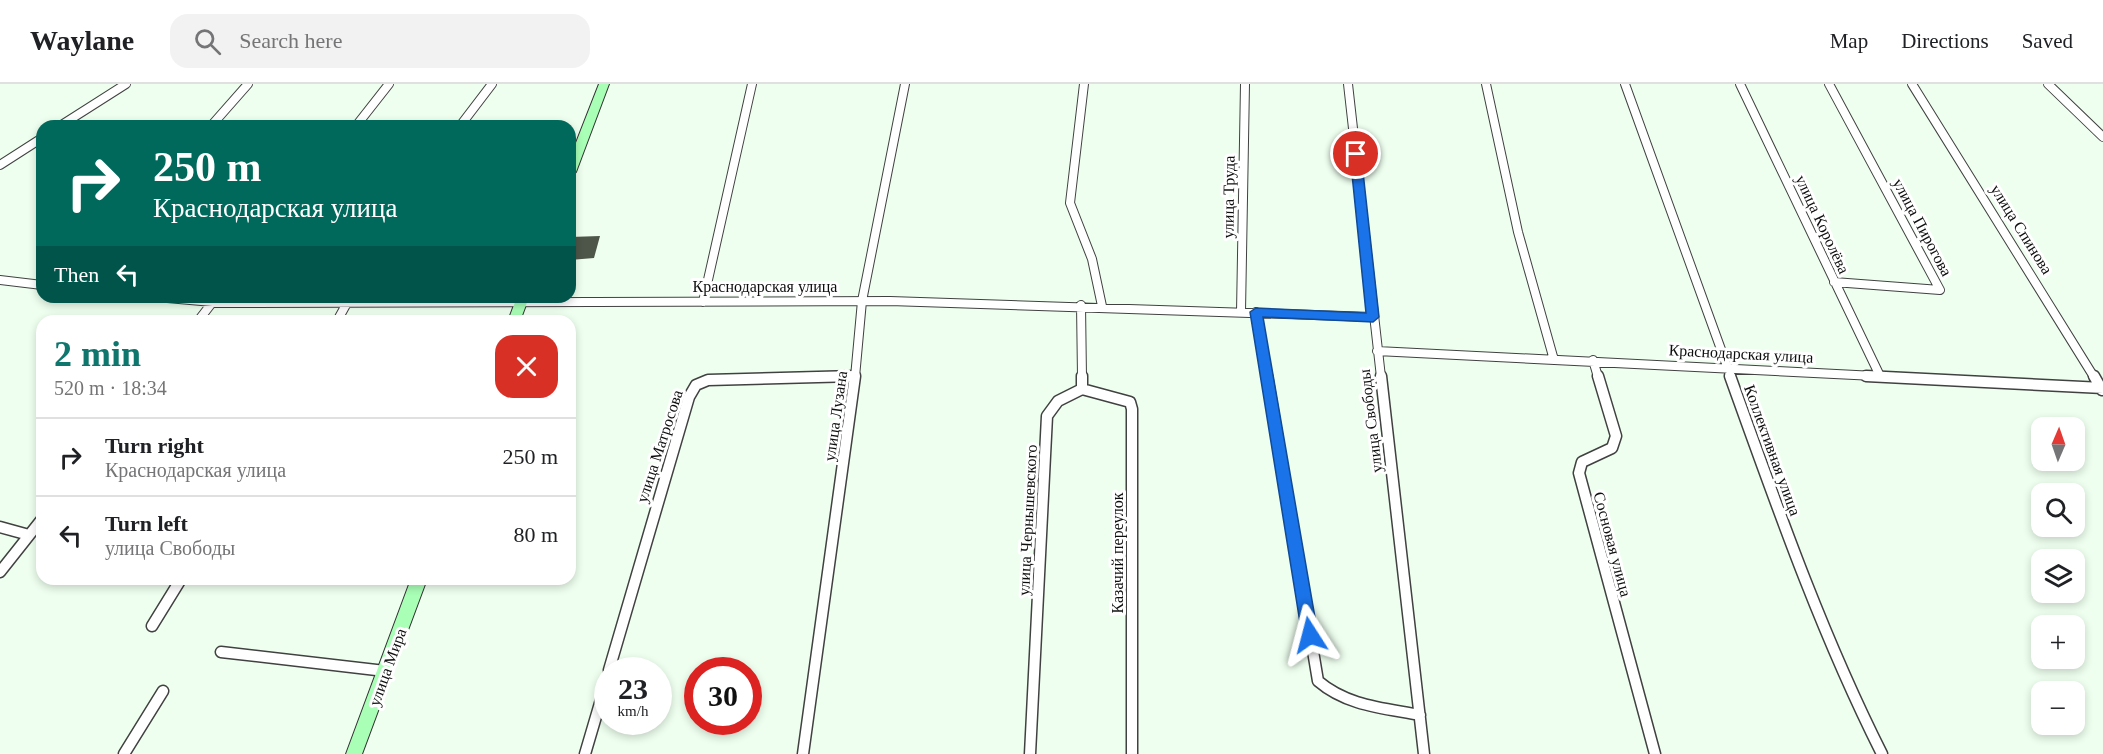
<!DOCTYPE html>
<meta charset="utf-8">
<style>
:root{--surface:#fff;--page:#f2f2f2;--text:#202124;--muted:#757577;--line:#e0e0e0;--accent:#0f766e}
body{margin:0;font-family:"Times New Roman",serif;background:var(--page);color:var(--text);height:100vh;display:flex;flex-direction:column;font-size:22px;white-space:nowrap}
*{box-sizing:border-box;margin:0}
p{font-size:20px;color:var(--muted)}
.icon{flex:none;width:33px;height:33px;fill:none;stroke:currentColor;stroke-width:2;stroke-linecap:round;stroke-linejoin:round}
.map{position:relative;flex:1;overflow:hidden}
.panel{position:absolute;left:36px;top:231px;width:540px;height:270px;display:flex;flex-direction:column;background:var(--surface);border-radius:18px;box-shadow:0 3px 9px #0003}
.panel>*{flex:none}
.guide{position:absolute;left:36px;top:36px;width:540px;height:183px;border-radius:18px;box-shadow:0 3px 9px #0003;background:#00695c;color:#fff;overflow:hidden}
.needle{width:39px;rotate:2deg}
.tools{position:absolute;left:2031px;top:333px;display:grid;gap:12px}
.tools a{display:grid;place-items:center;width:54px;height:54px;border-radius:12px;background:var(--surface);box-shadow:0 3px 9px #0003;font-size:30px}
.speed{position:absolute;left:594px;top:573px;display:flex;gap:12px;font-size:30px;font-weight:700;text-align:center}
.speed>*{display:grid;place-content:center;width:78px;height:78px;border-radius:50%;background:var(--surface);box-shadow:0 3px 9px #0003;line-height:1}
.speed small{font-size:15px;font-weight:400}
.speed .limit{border:9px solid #d22;background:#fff;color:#111}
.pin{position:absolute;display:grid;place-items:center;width:51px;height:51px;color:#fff;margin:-26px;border:3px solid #fff;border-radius:50%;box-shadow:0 2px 6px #0007}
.me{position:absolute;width:66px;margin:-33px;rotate:351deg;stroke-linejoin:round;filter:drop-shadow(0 0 4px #0008)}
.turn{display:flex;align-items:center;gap:21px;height:126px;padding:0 18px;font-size:27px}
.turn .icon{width:78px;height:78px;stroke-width:2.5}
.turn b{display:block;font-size:42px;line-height:51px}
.then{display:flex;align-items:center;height:57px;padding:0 18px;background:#0003;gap:12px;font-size:22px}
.round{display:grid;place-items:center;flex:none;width:63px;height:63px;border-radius:18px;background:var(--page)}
.head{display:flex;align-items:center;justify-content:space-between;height:102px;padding:0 18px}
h1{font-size:36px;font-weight:800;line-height:45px;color:var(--accent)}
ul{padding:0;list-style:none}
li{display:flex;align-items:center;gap:18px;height:78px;padding:0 18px;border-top:2px solid var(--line)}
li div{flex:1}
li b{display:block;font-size:22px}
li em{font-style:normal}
header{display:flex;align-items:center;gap:36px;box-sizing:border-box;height:84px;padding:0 30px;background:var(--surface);border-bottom:2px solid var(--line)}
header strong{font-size:28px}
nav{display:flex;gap:33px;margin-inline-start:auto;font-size:21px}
.search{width:420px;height:54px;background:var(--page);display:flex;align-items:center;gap:15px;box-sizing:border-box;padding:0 21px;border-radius:18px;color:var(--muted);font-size:22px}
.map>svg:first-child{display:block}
.building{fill:#4e564a}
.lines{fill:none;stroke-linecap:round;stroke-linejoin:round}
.minor-far1-casing{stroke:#414141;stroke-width:10}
.minor-casing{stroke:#414141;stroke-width:13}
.secondary-casing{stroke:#303030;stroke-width:2}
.minor-far1{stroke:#fff;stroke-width:8}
.minor{stroke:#fff;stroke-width:10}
.secondary{fill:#a9ffb6;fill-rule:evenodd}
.route{fill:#1a73e8;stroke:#114b97;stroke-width:1.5}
.labels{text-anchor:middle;stroke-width:6;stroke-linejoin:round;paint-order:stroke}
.street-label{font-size:16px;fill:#0e0e0e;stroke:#fff}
</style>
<header>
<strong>Waylane</strong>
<div class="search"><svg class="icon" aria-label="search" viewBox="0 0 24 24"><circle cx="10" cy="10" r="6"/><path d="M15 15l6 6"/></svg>Search here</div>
<nav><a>Map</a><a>Directions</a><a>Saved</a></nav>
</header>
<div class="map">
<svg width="2103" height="670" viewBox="0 0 2103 670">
<rect width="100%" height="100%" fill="#eeffef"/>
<path class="building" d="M 600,152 L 594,174 L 570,176 L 570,153 Z"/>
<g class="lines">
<defs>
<path id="minor-far1" d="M 1084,0 L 1070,119 L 1092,175 L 1102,222
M 1348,0 L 1381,293
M 1486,0 L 1518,148 L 1554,276
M 1625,0 L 1731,293
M 1740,0 L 1880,292
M 1829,0 L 1940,206 L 1834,198
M 1912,0 L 2094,293
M 2048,0 L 2103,53
M 60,42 L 126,0
M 211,42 L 248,0
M 356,42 L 389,0
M 460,42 L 492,0
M 0,81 L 42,54
M 0,196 L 42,201
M 156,213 L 224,219 L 890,217 L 1373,233
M 703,218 L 752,0
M 1081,221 L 1082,293
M 1241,228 L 1245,0
M 1256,228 L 1267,293
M 198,237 L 215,215
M 337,237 L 347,219
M 1377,267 L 1895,293
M 1593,276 L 1598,293
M 803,293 L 855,292
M 855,293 L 862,217 L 905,0"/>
<path id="minor" d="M 1082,292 L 1082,305
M 1267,292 L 1318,597 C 1347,622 1384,624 1420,631
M 1381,292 L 1424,670
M 1598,292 L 1616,352 L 1612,364 L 1582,378 L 1579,389 L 1655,670
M 1730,292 C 1776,420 1821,549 1882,670
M 1866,292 L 2103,304
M 2094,292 L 2102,306
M 1082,305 L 1130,318 L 1132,325 L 1132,670
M 0,443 L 29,451
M 0,488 L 42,435
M 152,542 L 181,495
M 221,568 L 385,587
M 609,586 L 689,313 L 696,301 L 708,296 L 855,292
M 124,670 L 163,607
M 585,670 L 608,592
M 803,670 L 855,292
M 1030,670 L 1047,332 L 1058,317 L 1082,305"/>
<path id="secondary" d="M 599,0 L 609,0 L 576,88 L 570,91 L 570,74 Z
M 517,213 L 529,213 L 520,237 L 508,237 Z
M 411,495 L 427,495 L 362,670 L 346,670 Z"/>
</defs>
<use href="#minor-far1" class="minor-far1-casing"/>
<use href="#minor" class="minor-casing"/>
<use href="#secondary" class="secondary-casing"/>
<use href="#minor-far1" class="minor-far1"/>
<use href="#minor" class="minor"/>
<use href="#secondary" class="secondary"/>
</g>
<path class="route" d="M 1356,66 L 1361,70 L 1379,233 L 1373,238 L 1263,233 L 1318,551 L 1316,556 L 1305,556 L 1302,551 L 1250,228 L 1256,224 L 1366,229 L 1350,70 Z"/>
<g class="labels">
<g class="street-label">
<text transform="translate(1228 113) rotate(-89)" y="6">улица Труда</text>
<text transform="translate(1823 140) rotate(65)" y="6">улица Королёва</text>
<text transform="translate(1923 143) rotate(62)" y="6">улица Пирогова</text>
<text transform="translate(2022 145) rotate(58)" y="6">улица Спинова</text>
<text x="765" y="208">Краснодарская улица</text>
<text transform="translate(1741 269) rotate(3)" y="6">Краснодарская улица</text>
<text transform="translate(835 332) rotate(-82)" y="6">улица Лузана</text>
<text transform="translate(1370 337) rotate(-97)" y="6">улица Свободы</text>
<text transform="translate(659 362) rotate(-72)" y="6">улица Матросова</text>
<text transform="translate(1773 366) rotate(70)" y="6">Коллективная улица</text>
<text transform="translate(1027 436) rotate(-87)" y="6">улица Чернышевского</text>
<text transform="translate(1613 460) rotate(75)" y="6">Сосновая улица</text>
<text transform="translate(1117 469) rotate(-90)" y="6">Казачий переулок</text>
<text transform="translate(387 583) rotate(-70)" y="6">улица Мира</text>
</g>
</g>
</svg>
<div class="tools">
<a><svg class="needle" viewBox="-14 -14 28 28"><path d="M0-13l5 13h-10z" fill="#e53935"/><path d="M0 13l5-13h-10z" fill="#757577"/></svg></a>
<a><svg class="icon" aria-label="search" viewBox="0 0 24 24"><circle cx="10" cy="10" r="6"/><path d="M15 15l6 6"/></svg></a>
<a><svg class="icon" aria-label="layers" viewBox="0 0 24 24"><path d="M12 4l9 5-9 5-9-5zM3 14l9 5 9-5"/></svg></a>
<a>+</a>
<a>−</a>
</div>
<div class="speed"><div>23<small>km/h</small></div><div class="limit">30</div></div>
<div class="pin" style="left:1356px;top:70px;background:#d93025"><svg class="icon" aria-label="arrive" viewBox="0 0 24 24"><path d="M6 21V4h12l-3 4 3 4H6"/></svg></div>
<svg class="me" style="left:1310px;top:551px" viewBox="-20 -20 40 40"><path d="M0-17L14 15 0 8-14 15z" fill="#1a73e8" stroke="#fff" stroke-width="4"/></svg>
<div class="guide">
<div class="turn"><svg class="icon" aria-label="right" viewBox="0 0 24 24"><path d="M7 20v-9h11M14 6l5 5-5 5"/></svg><div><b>250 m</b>Краснодарская улица</div></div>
<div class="then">Then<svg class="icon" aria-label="left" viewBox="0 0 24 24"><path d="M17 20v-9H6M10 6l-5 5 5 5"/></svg></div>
</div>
<section class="panel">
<div class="head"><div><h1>2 min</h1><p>520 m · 18:34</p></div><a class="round" style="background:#d93025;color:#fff"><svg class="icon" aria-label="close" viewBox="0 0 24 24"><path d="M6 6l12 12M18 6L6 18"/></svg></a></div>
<ul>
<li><svg class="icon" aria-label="right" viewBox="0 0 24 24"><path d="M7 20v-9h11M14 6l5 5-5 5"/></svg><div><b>Turn right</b><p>Краснодарская улица</p></div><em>250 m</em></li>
<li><svg class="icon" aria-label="left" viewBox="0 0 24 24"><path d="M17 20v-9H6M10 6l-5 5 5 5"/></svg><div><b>Turn left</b><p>улица Свободы</p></div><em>80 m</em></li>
</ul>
</section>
</div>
